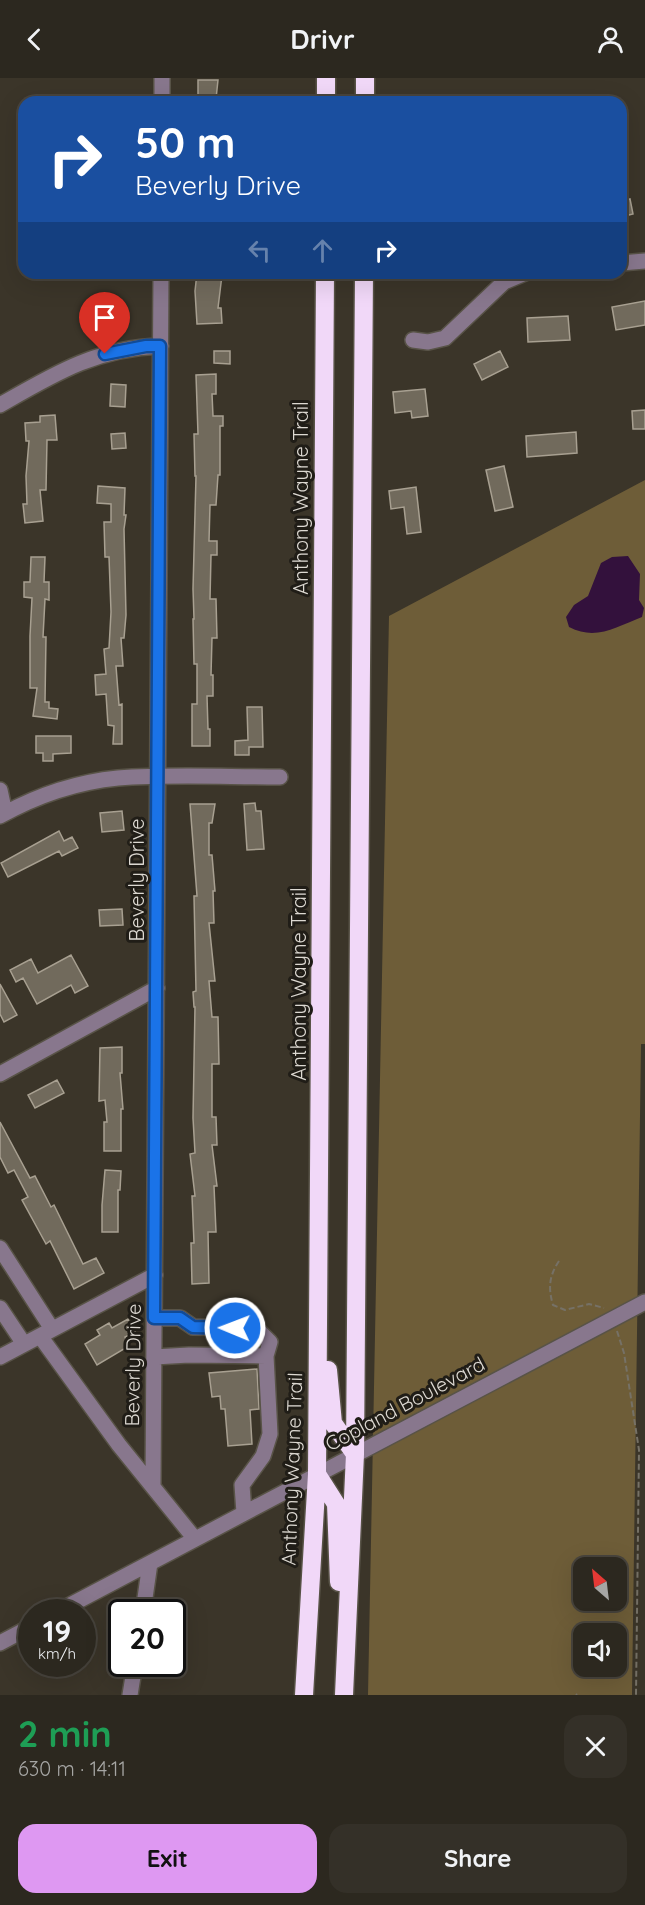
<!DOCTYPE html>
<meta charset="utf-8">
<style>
:root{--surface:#2c281f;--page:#343028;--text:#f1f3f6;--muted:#a6a6a4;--line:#48443d;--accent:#de98f2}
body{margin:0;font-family:Quicksand,sans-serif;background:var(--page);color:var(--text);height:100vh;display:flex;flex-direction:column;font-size:22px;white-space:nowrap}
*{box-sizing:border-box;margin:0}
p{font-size:20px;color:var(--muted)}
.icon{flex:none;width:33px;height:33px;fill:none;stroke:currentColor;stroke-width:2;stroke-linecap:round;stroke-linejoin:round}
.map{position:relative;height:1617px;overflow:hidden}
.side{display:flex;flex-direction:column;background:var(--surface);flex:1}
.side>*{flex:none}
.guide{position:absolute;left:18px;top:18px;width:609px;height:183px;border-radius:18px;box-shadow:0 6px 24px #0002,0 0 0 2px var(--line);background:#1a4fa0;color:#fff;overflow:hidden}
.needle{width:39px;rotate:332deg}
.fabs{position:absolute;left:573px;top:1479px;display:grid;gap:12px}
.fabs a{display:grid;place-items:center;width:54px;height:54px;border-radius:12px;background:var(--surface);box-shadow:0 6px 24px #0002,0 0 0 2px var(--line);font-size:30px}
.speed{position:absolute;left:18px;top:1521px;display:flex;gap:12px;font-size:30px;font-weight:700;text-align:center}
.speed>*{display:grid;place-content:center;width:78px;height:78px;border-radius:50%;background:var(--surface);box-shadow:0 6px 24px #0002,0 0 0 2px var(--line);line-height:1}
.speed small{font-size:15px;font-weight:400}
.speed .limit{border:3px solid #111;border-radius:9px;background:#fff;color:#111}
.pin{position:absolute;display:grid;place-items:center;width:51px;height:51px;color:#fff;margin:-62px -26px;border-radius:50% 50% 50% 0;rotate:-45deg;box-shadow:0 0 6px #0007}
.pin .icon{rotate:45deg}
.me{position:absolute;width:66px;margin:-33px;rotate:271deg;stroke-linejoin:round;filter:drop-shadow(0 0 4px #0008)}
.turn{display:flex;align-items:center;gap:21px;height:126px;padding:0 18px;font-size:27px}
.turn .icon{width:78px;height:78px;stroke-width:2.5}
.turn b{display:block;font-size:42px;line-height:51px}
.lanes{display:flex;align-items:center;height:57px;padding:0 18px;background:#0003;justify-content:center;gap:30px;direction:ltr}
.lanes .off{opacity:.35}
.round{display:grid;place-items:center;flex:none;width:63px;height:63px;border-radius:18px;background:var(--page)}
.summary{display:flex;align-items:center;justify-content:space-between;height:102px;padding:0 18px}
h1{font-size:36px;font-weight:700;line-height:45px;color:#1e9e55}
.action{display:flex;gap:12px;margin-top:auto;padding:12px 18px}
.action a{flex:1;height:69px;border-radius:18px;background:var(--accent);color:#111;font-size:24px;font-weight:700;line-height:69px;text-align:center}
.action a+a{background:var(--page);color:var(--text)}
header{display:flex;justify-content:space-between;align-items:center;height:78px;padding:0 18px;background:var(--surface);font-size:27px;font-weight:700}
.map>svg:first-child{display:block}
.green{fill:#6e5d38;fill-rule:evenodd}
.water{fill:#33113c}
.building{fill:#716a5c;stroke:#a8a091;stroke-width:1.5}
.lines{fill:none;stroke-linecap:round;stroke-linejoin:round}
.minor-casing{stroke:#585347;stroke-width:18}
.highway-casing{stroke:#585347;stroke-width:21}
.path{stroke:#767166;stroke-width:2;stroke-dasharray:6 3;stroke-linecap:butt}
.minor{stroke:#88778d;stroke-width:15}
.highway{stroke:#f1d8f8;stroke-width:18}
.route-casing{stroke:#114b97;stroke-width:15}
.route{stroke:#1a73e8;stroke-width:10}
.labels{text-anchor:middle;stroke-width:6;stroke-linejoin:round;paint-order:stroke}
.street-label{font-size:20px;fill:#ddd9d2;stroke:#201d17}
</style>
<header><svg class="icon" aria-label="back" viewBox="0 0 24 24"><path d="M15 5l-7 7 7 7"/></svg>Drivr<svg class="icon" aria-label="person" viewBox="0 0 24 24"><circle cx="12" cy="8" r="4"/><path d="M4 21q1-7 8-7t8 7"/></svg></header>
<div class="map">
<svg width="645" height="1617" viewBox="0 0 645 1617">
<rect width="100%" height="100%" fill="#3b3529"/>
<path class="green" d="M 645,402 L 645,966 L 641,966 L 632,1617 L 368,1617 L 389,538 ZM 584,1490 L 616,1490 L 616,1522 L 584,1522 ZM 584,1556 L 616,1556 L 616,1588 L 584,1588 Z"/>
<path class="water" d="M 628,478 L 640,496 L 639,522 L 644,530 L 642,539 C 616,549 596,563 569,549 L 566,539 L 574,527 L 588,518 L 601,485 L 612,479 Z"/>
<path class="building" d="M 198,2 L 218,2 L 216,21 L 198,21 Z
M 630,121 L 633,136 L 621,139 L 621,123 Z
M 197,195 L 222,197 L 218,230 L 221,230 L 222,245 L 197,246 L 195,213 Z
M 645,223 L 645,247 L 616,252 L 612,229 Z
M 568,238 L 570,262 L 528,264 L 527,240 Z
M 214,273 L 230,273 L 230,286 L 214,285 Z
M 500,273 L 508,289 L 482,302 L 474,286 Z
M 216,296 L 216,316 L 212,316 L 213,338 L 223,338 L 223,348 L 220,348 L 220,397 L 218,397 L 216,427 L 210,427 L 209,463 L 217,463 L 217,477 L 211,477 L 210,521 L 216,521 L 217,560 L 212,560 L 211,597 L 213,597 L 213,618 L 207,618 L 208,651 L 210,651 L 210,668 L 192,668 L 192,626 L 197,626 L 197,586 L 194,586 L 193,541 L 194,541 L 193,511 L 196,398 L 195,398 L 194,356 L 198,356 L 196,297 Z
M 111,306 L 126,307 L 125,329 L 110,328 Z
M 425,311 L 428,338 L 412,340 L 411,333 L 395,335 L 393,314 Z
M 645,332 L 645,351 L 633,351 L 632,333 Z
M 55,337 L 57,362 L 47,362 L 46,412 L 40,412 L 43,443 L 25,445 L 23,426 L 27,426 L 26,398 L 29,363 L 26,363 L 25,345 L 40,344 L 40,338 Z
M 576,354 L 577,375 L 527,379 L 526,358 Z
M 125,355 L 126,370 L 112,371 L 111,356 Z
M 504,388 L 513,429 L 495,433 L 486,392 Z
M 98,408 L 125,410 L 124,437 L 126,437 L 124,451 L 126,537 L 124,560 L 121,560 L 123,588 L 116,588 L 119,627 L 122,626 L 122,666 L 113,666 L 114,648 L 108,647 L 106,616 L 96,617 L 95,597 L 106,596 L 104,571 L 109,570 L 111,534 L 109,479 L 105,479 L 104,444 L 111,444 L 111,426 L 97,425 Z
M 416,409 L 421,454 L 407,456 L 404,429 L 391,431 L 389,413 Z
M 31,479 L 45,479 L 44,504 L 49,504 L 49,522 L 45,521 L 43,559 L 46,559 L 45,624 L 49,624 L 49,630 L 58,631 L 57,641 L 33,638 L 37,610 L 30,610 L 30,558 L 32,520 L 24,519 L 24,504 L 30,504 Z
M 247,629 L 262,629 L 263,669 L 249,669 L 249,677 L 235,677 L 235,663 L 248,662 Z
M 36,658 L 71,658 L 71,675 L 53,676 L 53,683 L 43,683 L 43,675 L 36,675 Z
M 255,725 L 256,733 L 261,733 L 264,771 L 247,772 L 244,726 Z
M 190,726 L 215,726 L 212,745 L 209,745 L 209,777 L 212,777 L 215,813 L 213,813 L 214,845 L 209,845 L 215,903 L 209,903 L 212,939 L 218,939 L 219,986 L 212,986 L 212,1039 L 216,1039 L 217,1067 L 212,1067 L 217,1108 L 214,1108 L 216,1154 L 208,1154 L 209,1205 L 192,1206 L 191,1165 L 194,1165 L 192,1118 L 195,1118 L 190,1076 L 195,1075 L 193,1040 L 195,929 L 194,929 L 193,914 L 196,913 L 194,818 L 197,818 Z
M 122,733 L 124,752 L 102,754 L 100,735 Z
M 59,753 L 64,763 L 72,759 L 78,770 L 62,778 L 59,773 L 8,799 L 1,785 Z
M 122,831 L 123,847 L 100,848 L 99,832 Z
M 71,877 L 88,908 L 75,915 L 71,907 L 37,926 L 23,900 L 16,904 L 10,892 L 31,881 L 38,895 Z
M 0,906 L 17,937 L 4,944 L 0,936 Z
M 122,969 L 122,995 L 120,995 L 123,1031 L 121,1031 L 121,1073 L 104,1073 L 104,1044 L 107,1044 L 105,1022 L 99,1023 L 100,970 Z
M 57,1002 L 64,1015 L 35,1030 L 28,1017 Z
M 0,1044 L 30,1100 L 35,1098 L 51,1129 L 54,1127 L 83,1186 L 96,1180 L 104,1195 L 74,1211 L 50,1163 L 46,1166 L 22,1122 L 28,1119 L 14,1092 L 8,1095 L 0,1079 Z
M 105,1092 L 121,1093 L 120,1112 L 118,1112 L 118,1154 L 102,1154 L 102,1127 Z
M 128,1241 L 135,1254 L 125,1259 L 129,1268 L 97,1287 L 85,1266 L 100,1257 L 97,1252 L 109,1245 L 112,1250 Z
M 257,1291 L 259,1331 L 250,1332 L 252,1366 L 228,1368 L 225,1331 L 221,1331 L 220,1318 L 212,1319 L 209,1295 Z"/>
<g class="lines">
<defs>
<path id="minor" d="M 162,24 L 162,0
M 621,185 L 645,183
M 413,262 L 428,264 L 445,260 L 504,204 L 525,195
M 0,327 C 54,296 96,270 161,268
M 0,712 L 5,735
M 0,738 C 36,718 77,704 118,700 C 171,696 226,699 280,699
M 0,996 L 157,910
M 0,1170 L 52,1251
M 0,1230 L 24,1266
M 40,1258 L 119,1367 L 195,1461
M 0,1279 L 155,1197
M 154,1279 L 189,1277 L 266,1278 L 270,1264 L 256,1250 L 193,1249 L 180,1240 L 155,1240
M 153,1408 L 161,195
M 244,1435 L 242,1407 L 263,1378 L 270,1356 L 266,1278
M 57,1534 L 645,1224
M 143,1534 L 150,1485
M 0,1565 L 32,1548
M 130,1617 L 135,1586"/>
<path id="highway" d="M 326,24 L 326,0
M 365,24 L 365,0
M 328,1292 L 333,1345 L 355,1376
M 317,1396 L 336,1426 L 339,1504
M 304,1617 L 317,1396 L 325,195
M 344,1617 L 355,1376 L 364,195"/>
</defs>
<use href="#minor" class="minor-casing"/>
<use href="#highway" class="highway-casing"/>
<path class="path" d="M 559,1183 C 549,1198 548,1210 553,1227 L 565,1232 L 589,1226 L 604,1230
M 617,1253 L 624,1275 L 639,1372 L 636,1617
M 576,1616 L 577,1617"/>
<use href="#minor" class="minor"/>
<use href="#highway" class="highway"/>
</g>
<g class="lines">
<defs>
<path id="route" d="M 105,276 L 146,268 L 160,268 L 154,1240 L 180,1240 L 193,1249 L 235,1250"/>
</defs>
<use href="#route" class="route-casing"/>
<use href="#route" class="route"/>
</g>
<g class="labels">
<g class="street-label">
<text transform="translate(301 420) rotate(-90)" y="7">Anthony Wayne Trail</text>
<text transform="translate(137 802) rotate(-90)" y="7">Beverly Drive</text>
<text transform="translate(299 906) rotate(-90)" y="7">Anthony Wayne Trail</text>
<text transform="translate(133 1287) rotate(-89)" y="7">Beverly Drive</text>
<text transform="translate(405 1326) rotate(-28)" y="7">Copland Boulevard</text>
<text transform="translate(292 1391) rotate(-88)" y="7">Anthony Wayne Trail</text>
</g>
</g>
</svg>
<div class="fabs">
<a><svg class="needle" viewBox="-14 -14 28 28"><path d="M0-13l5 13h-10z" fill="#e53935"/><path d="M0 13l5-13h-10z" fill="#a6a6a4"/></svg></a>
<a><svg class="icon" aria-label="sound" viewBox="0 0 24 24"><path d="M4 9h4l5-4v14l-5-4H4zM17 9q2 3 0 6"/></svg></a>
</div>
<div class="speed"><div>19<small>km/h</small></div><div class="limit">20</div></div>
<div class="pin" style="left:105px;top:276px;background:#d93025"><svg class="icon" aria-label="arrive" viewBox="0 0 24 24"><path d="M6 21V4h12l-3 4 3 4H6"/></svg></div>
<svg class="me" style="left:235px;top:1250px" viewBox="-20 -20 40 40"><circle r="17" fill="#1a73e8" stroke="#fff" stroke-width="3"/><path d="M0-11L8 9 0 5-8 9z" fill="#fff"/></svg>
<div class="guide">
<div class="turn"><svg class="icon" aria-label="right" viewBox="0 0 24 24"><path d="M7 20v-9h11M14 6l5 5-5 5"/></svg><div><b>50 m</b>Beverly Drive</div></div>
<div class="lanes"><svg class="icon off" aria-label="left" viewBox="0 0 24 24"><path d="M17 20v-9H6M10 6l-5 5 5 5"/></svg><svg class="icon off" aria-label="ahead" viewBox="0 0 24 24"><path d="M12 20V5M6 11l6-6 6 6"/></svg><svg class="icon" aria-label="right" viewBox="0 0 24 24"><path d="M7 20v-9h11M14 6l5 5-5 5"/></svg></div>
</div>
</div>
<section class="side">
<div class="summary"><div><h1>2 min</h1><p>630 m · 14:11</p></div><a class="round"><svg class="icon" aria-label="close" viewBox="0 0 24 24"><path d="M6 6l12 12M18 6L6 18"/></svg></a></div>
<div class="action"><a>Exit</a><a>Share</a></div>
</section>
